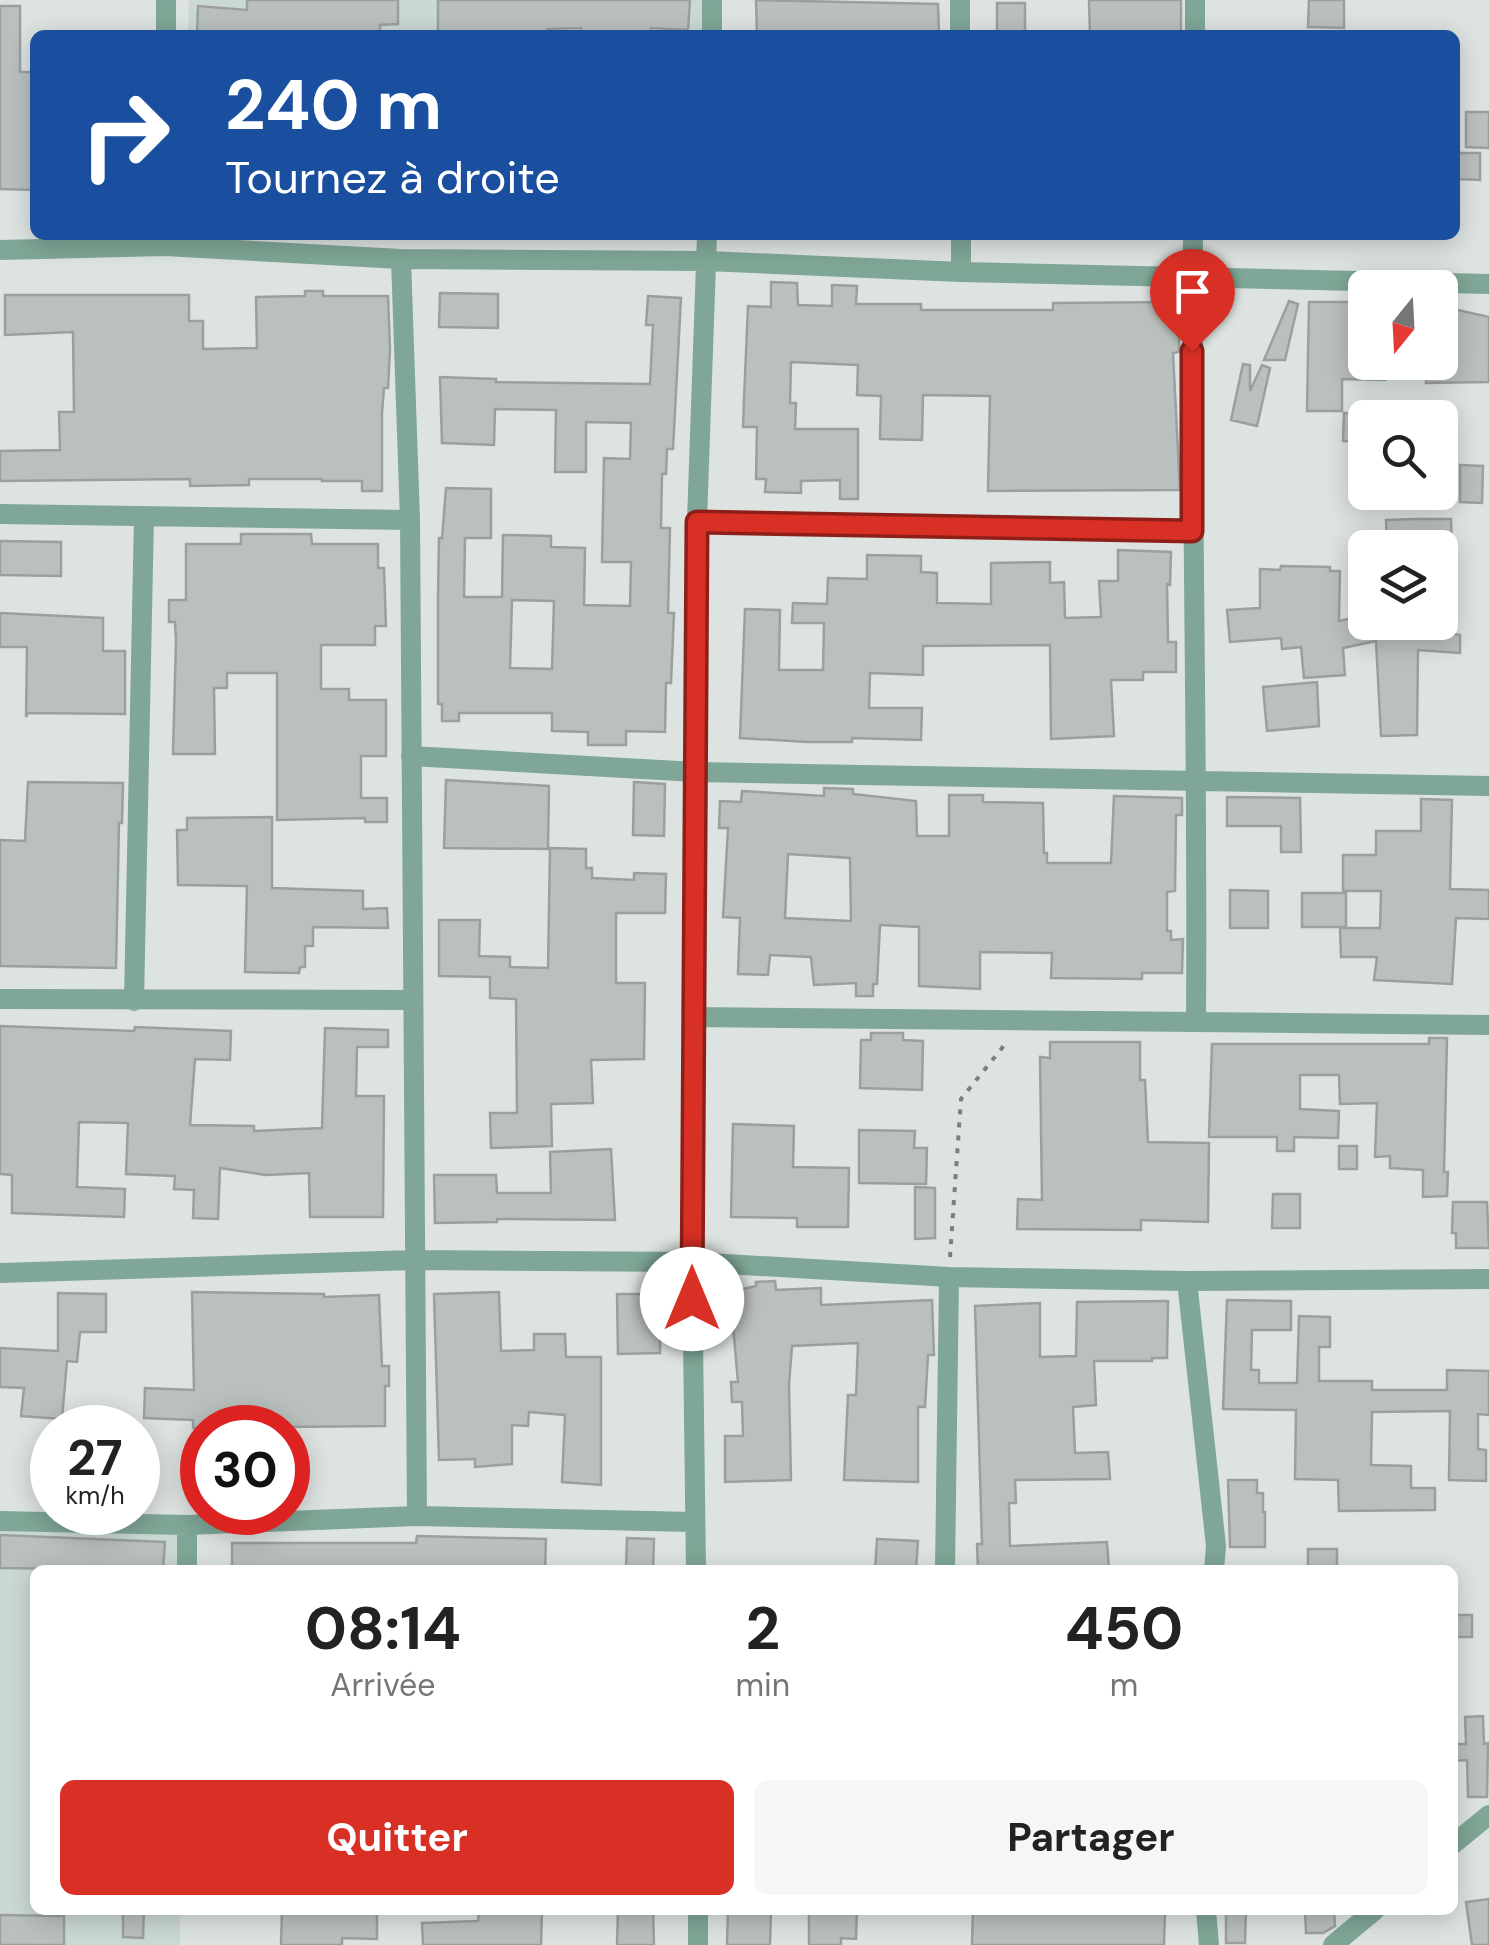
<!DOCTYPE html>
<html lang="fr">
<meta charset="utf-8">
<style>
:root{--surface:#fff;--page:#f6f6f6;--text:#222;--muted:#767676;--accent:#d93025}
body{margin:0;font-family:"DM Sans",sans-serif;background:var(--page);color:var(--text);height:100vh;display:flex;flex-direction:column;font-size:38px;white-space:nowrap}
*{box-sizing:border-box;margin:0}
p{font-size:32px;color:var(--muted)}
.icon{flex:none;width:55px;height:55px;fill:none;stroke:currentColor;stroke-width:2;stroke-linecap:round;stroke-linejoin:round}
.map{position:relative;flex:1;overflow:hidden}
.sheet{position:absolute;left:30px;top:1565px;width:1428px;height:350px;display:flex;flex-direction:column;background:var(--surface);border-radius:15px;box-shadow:0 5px 25px #0003}
.sheet>*{flex:none}
.banner{position:absolute;left:30px;top:30px;width:1430px;height:210px;border-radius:15px;box-shadow:0 5px 25px #0003;background:#1a4fa0;color:#fff;overflow:hidden}
.needle{width:65px;rotate:198deg}
.tools{position:absolute;left:1348px;top:270px;display:grid;gap:20px}
.tools a{display:grid;place-items:center;width:110px;height:110px;border-radius:15px;background:var(--surface);box-shadow:0 5px 25px #0003;font-size:50px}
.speed{position:absolute;left:30px;top:1405px;display:flex;gap:20px;font-size:50px;font-weight:700;text-align:center}
.speed>*{display:grid;place-content:center;width:130px;height:130px;border-radius:50%;background:var(--surface);box-shadow:0 5px 25px #0003;line-height:1}
.speed small{font-size:25px;font-weight:400}
.speed .limit{border:15px solid #d22;background:#fff;color:#111}
.pin{position:absolute;display:grid;place-items:center;width:85px;height:85px;color:#fff;margin:-102px -42px;border-radius:50% 50% 50% 0;rotate:-45deg;box-shadow:0 0 10px #0007}
.pin .icon{rotate:45deg}
.me{position:absolute;width:110px;margin:-55px;rotate:0deg;stroke-linejoin:round;filter:drop-shadow(0 0 8px #0008)}
.turn{display:flex;align-items:center;gap:35px;height:210px;padding:0 30px;font-size:45px}
.turn .icon{width:130px;height:130px;stroke-width:2.5}
.turn b{display:block;font-size:70px;line-height:85px}
.eta{display:flex;justify-content:space-evenly;align-items:center;height:170px;text-align:center}
.eta b{font-size:60px;font-weight:700;line-height:70px}
.button{display:flex;gap:20px;margin-top:auto;padding:20px 30px}
.button a{flex:1;height:115px;border-radius:15px;background:var(--accent);color:#fff;font-size:40px;font-weight:700;line-height:115px;text-align:center}
.button a+a{background:var(--page);color:var(--text)}
.map>svg:first-child{display:block}
.built{fill:#cbd9d3}
.building{fill:#bac0bd;stroke:#9ba09e;stroke-width:2.5;fill-rule:evenodd}
.lines{fill:none;stroke-linecap:round;stroke-linejoin:round}
.path{stroke:#7a7e7c;stroke-width:4;stroke-dasharray:5 8;stroke-linecap:butt}
.street{stroke:#7fa696;stroke-width:20}
.route-casing{stroke:#8d1f18;stroke-width:25}
.route{stroke:#d93025;stroke-width:18}
</style>
<div class="map">
<svg width="1489" height="1945" viewBox="0 0 1489 1945">
<rect width="100%" height="100%" fill="#dde3e0"/>
<path class="built" d="M 189,0 L 704,0 L 704,35 L 188,35 Z
M 0,1526 L 184,1529 L 183,1570 L 35,1570 L 35,1910 L 180,1910 L 180,1945 L 0,1945 Z"/>
<path class="building" d="M 247,0 L 398,0 L 398,24 L 380,25 L 380,32 L 226,32 L 226,35 L 197,35 L 198,6 L 247,10 Z
M 438,0 L 690,0 L 688,30 L 651,28 L 652,35 L 581,35 L 581,28 L 547,29 L 547,35 L 438,35 Z
M 756,0 L 938,4 L 939,35 L 757,35 Z
M 1089,0 L 1181,0 L 1181,35 L 1090,35 Z
M 1309,0 L 1344,0 L 1344,28 L 1308,27 Z
M 997,3 L 1025,3 L 1025,35 L 997,35 Z
M 0,6 L 20,6 L 20,72 L 34,72 L 35,190 L 0,189 Z
M 1466,112 L 1489,112 L 1489,148 L 1466,147 Z
M 1458,153 L 1480,153 L 1480,180 L 1457,179 Z
M 771,282 L 797,283 L 798,305 L 832,306 L 832,285 L 857,286 L 856,304 L 921,304 L 921,310 L 1053,310 L 1053,303 L 1179,302 L 1179,352 L 1173,353 L 1180,490 L 988,491 L 990,396 L 923,395 L 922,440 L 880,439 L 881,396 L 857,395 L 858,365 L 791,362 L 790,403 L 796,403 L 795,429 L 858,429 L 858,499 L 840,499 L 840,480 L 801,481 L 801,493 L 765,492 L 766,479 L 756,479 L 757,427 L 743,427 L 744,399 L 748,306 L 771,307 Z
M 305,291 L 323,291 L 323,296 L 388,296 L 390,349 L 388,388 L 384,388 L 382,413 L 382,491 L 362,491 L 362,481 L 322,481 L 322,479 L 249,479 L 249,485 L 190,486 L 190,479 L 0,481 L 0,451 L 60,450 L 59,412 L 74,412 L 73,332 L 5,335 L 5,295 L 189,295 L 189,321 L 203,321 L 203,349 L 257,348 L 256,297 L 305,296 Z
M 440,293 L 498,294 L 498,328 L 439,327 Z
M 648,296 L 681,298 L 673,449 L 667,449 L 666,474 L 662,474 L 661,528 L 670,528 L 668,613 L 674,613 L 671,683 L 666,683 L 665,732 L 626,731 L 626,745 L 588,745 L 588,732 L 552,731 L 552,713 L 459,713 L 459,721 L 442,721 L 442,704 L 438,704 L 438,596 L 439,538 L 442,538 L 446,488 L 491,489 L 491,538 L 465,538 L 464,597 L 502,597 L 503,535 L 551,536 L 551,547 L 585,548 L 584,605 L 630,606 L 631,562 L 602,562 L 604,458 L 630,459 L 631,423 L 586,422 L 586,472 L 555,472 L 556,410 L 495,409 L 494,445 L 442,443 L 440,377 L 496,379 L 496,382 L 650,384 L 653,325 L 646,325 ZM 512,600 L 554,601 L 552,669 L 510,668 Z
M 1289,301 L 1298,304 L 1285,360 L 1264,360 Z
M 1309,302 L 1365,302 L 1365,362 L 1385,362 L 1385,380 L 1342,379 L 1342,411 L 1307,411 Z
M 1440,306 L 1489,317 L 1489,382 L 1426,383 L 1427,362 L 1440,362 Z
M 1243,364 L 1250,365 L 1250,391 L 1262,365 L 1270,368 L 1257,426 L 1231,420 Z
M 1344,413 L 1365,414 L 1365,442 L 1343,441 Z
M 1460,465 L 1483,466 L 1482,503 L 1460,502 Z
M 1415,519 L 1451,519 L 1452,548 L 1387,548 L 1386,520 Z
M 241,534 L 311,534 L 312,544 L 378,544 L 378,568 L 384,568 L 386,626 L 375,626 L 375,645 L 321,645 L 321,689 L 349,689 L 349,700 L 386,700 L 386,756 L 361,756 L 361,798 L 387,798 L 387,822 L 365,822 L 365,818 L 277,820 L 277,673 L 227,673 L 227,688 L 214,688 L 215,754 L 173,754 L 176,640 L 175,622 L 169,622 L 169,600 L 186,600 L 186,544 L 241,544 Z
M 0,541 L 61,542 L 61,576 L 0,575 Z
M 1118,550 L 1171,552 L 1170,585 L 1167,584 L 1168,642 L 1176,642 L 1176,672 L 1143,672 L 1143,680 L 1111,680 L 1114,736 L 1051,739 L 1050,645 L 923,646 L 923,675 L 870,673 L 869,708 L 922,708 L 921,740 L 852,738 L 852,742 L 808,742 L 740,738 L 745,609 L 780,610 L 779,670 L 823,670 L 824,623 L 792,623 L 793,603 L 827,604 L 828,578 L 867,579 L 867,555 L 921,556 L 921,572 L 937,573 L 937,603 L 991,604 L 991,563 L 1050,562 L 1050,583 L 1064,582 L 1065,618 L 1101,617 L 1099,581 L 1118,581 Z
M 1281,566 L 1330,567 L 1330,571 L 1340,571 L 1339,621 L 1365,615 L 1365,622 L 1452,622 L 1452,634 L 1460,635 L 1460,653 L 1418,650 L 1417,735 L 1381,736 L 1376,641 L 1343,648 L 1345,675 L 1304,678 L 1301,647 L 1282,649 L 1281,638 L 1230,642 L 1227,610 L 1260,608 L 1260,569 L 1280,570 Z
M 0,613 L 103,618 L 103,651 L 125,651 L 125,714 L 28,713 L 26,717 L 27,647 L 0,647 Z
M 1317,682 L 1319,726 L 1267,731 L 1263,687 Z
M 446,780 L 549,786 L 548,849 L 444,848 Z
M 28,782 L 123,783 L 122,823 L 119,823 L 116,968 L 0,966 L 0,840 L 25,841 Z
M 634,782 L 665,784 L 664,836 L 633,835 Z
M 824,788 L 853,789 L 853,794 L 916,801 L 917,836 L 949,836 L 949,795 L 983,795 L 983,802 L 1043,803 L 1044,853 L 1047,853 L 1047,863 L 1111,863 L 1114,796 L 1182,798 L 1182,815 L 1176,815 L 1175,891 L 1167,892 L 1167,931 L 1171,931 L 1171,940 L 1183,939 L 1182,973 L 1142,973 L 1142,979 L 1051,978 L 1052,953 L 980,952 L 980,989 L 919,986 L 919,927 L 880,925 L 877,984 L 873,984 L 873,996 L 856,996 L 856,983 L 814,985 L 811,957 L 770,955 L 768,975 L 738,974 L 740,918 L 723,917 L 728,828 L 719,828 L 720,801 L 741,802 L 742,791 L 824,796 ZM 788,854 L 850,858 L 851,921 L 785,918 Z
M 1227,797 L 1300,798 L 1301,852 L 1281,852 L 1281,826 L 1227,826 Z
M 1421,799 L 1452,800 L 1450,889 L 1489,890 L 1489,919 L 1456,918 L 1452,984 L 1374,980 L 1377,957 L 1341,957 L 1340,928 L 1380,928 L 1381,891 L 1343,891 L 1343,855 L 1376,855 L 1376,831 L 1421,831 Z
M 272,817 L 272,888 L 363,891 L 363,909 L 387,908 L 388,928 L 313,927 L 313,946 L 305,946 L 305,967 L 300,967 L 299,973 L 245,972 L 247,886 L 178,885 L 177,830 L 187,830 L 187,818 Z
M 550,848 L 586,849 L 586,868 L 592,868 L 592,878 L 634,880 L 634,873 L 666,874 L 665,913 L 616,913 L 616,983 L 645,983 L 644,1059 L 591,1060 L 593,1103 L 551,1104 L 552,1146 L 491,1148 L 490,1113 L 517,1113 L 516,999 L 490,998 L 490,977 L 439,976 L 439,920 L 480,920 L 479,956 L 510,957 L 510,967 L 548,968 Z
M 1230,890 L 1268,891 L 1268,928 L 1230,928 Z
M 1302,893 L 1346,893 L 1346,927 L 1302,927 Z
M 0,1026 L 134,1031 L 135,1027 L 231,1031 L 230,1060 L 195,1059 L 190,1125 L 254,1126 L 254,1131 L 322,1128 L 325,1028 L 388,1030 L 388,1047 L 357,1047 L 356,1096 L 384,1096 L 383,1217 L 310,1217 L 309,1173 L 265,1175 L 220,1168 L 218,1219 L 193,1218 L 194,1190 L 174,1189 L 175,1176 L 126,1174 L 128,1123 L 79,1122 L 77,1187 L 125,1189 L 124,1217 L 12,1213 L 12,1175 L 0,1174 Z
M 871,1033 L 903,1033 L 903,1040 L 923,1041 L 922,1090 L 860,1088 L 861,1040 L 871,1040 Z
M 1429,1038 L 1447,1038 L 1444,1172 L 1448,1172 L 1447,1196 L 1423,1197 L 1423,1170 L 1390,1168 L 1390,1156 L 1375,1157 L 1377,1103 L 1340,1104 L 1339,1075 L 1300,1075 L 1300,1109 L 1339,1111 L 1338,1138 L 1294,1137 L 1294,1151 L 1277,1151 L 1277,1137 L 1209,1137 L 1212,1044 L 1429,1044 Z
M 1050,1042 L 1140,1042 L 1140,1080 L 1145,1080 L 1148,1142 L 1209,1143 L 1208,1222 L 1141,1220 L 1141,1230 L 1017,1229 L 1018,1199 L 1042,1200 L 1040,1057 L 1050,1058 Z
M 733,1124 L 794,1126 L 793,1167 L 849,1168 L 848,1227 L 797,1227 L 797,1218 L 731,1217 Z
M 859,1130 L 915,1131 L 914,1148 L 927,1148 L 926,1184 L 859,1183 Z
M 1339,1146 L 1357,1146 L 1357,1169 L 1339,1169 Z
M 611,1149 L 615,1220 L 497,1219 L 497,1222 L 435,1223 L 434,1175 L 496,1175 L 497,1193 L 551,1193 L 550,1152 Z
M 915,1187 L 935,1188 L 935,1238 L 915,1239 Z
M 1273,1194 L 1300,1194 L 1300,1228 L 1272,1228 Z
M 1453,1202 L 1487,1202 L 1489,1248 L 1456,1248 L 1456,1233 L 1452,1233 Z
M 775,1281 L 776,1290 L 821,1288 L 821,1305 L 932,1300 L 934,1355 L 928,1355 L 925,1407 L 918,1407 L 918,1482 L 844,1480 L 848,1395 L 856,1395 L 858,1343 L 792,1346 L 789,1385 L 791,1480 L 725,1482 L 725,1436 L 743,1436 L 742,1402 L 732,1402 L 731,1382 L 738,1382 L 730,1292 L 756,1286 L 756,1282 Z
M 192,1292 L 324,1294 L 324,1297 L 379,1295 L 382,1366 L 389,1366 L 389,1386 L 385,1386 L 385,1426 L 193,1428 L 193,1420 L 144,1418 L 145,1388 L 194,1390 Z
M 499,1292 L 501,1351 L 534,1350 L 534,1334 L 565,1334 L 566,1357 L 601,1357 L 601,1485 L 562,1482 L 565,1415 L 529,1412 L 528,1426 L 512,1425 L 512,1464 L 475,1467 L 475,1459 L 439,1460 L 434,1294 Z
M 58,1293 L 106,1294 L 106,1332 L 80,1332 L 77,1362 L 67,1361 L 62,1419 L 21,1416 L 24,1388 L 0,1387 L 0,1348 L 58,1351 Z
M 617,1294 L 660,1294 L 660,1353 L 618,1354 Z
M 1227,1300 L 1291,1301 L 1291,1330 L 1252,1330 L 1251,1370 L 1259,1370 L 1259,1383 L 1297,1383 L 1299,1316 L 1330,1317 L 1330,1347 L 1319,1347 L 1319,1381 L 1372,1381 L 1372,1390 L 1447,1390 L 1447,1370 L 1489,1371 L 1489,1415 L 1478,1414 L 1478,1449 L 1486,1450 L 1486,1481 L 1449,1480 L 1450,1411 L 1372,1412 L 1371,1465 L 1411,1466 L 1411,1488 L 1435,1488 L 1435,1510 L 1339,1511 L 1338,1480 L 1295,1479 L 1296,1410 L 1223,1409 Z
M 1168,1301 L 1167,1358 L 1152,1358 L 1152,1361 L 1094,1361 L 1096,1405 L 1073,1407 L 1075,1453 L 1108,1452 L 1110,1479 L 1015,1480 L 1016,1503 L 1009,1503 L 1010,1546 L 1107,1542 L 1109,1570 L 978,1570 L 977,1544 L 982,1544 L 975,1306 L 1040,1303 L 1040,1357 L 1076,1356 L 1077,1302 Z
M 1228,1480 L 1257,1480 L 1257,1493 L 1263,1493 L 1263,1512 L 1265,1512 L 1265,1547 L 1230,1547 Z
M 0,1535 L 165,1542 L 163,1570 L 0,1568 Z
M 417,1536 L 546,1539 L 545,1570 L 353,1567 L 353,1570 L 232,1570 L 232,1543 L 416,1543 Z
M 627,1538 L 654,1539 L 653,1570 L 626,1570 Z
M 877,1539 L 918,1541 L 916,1570 L 875,1570 Z
M 1308,1549 L 1337,1549 L 1337,1570 L 1308,1570 Z
M 1452,1615 L 1472,1615 L 1472,1637 L 1452,1637 Z
M 1483,1716 L 1484,1744 L 1488,1743 L 1487,1797 L 1468,1797 L 1467,1760 L 1452,1761 L 1452,1744 L 1466,1744 L 1465,1717 Z
M 1489,1899 L 1489,1945 L 1472,1945 L 1466,1902 Z
M 123,1910 L 144,1910 L 143,1938 L 123,1937 Z
M 282,1910 L 377,1910 L 377,1939 L 342,1938 L 342,1945 L 281,1945 Z
M 479,1910 L 542,1910 L 541,1945 L 423,1945 L 422,1923 L 478,1921 Z
M 618,1910 L 653,1910 L 654,1945 L 617,1945 Z
M 728,1910 L 771,1910 L 770,1945 L 727,1945 Z
M 809,1910 L 857,1910 L 856,1939 L 841,1938 L 841,1945 L 809,1945 Z
M 973,1910 L 1165,1910 L 1164,1945 L 972,1945 Z
M 1226,1910 L 1246,1910 L 1245,1943 L 1226,1943 Z
M 1305,1910 L 1334,1910 L 1335,1926 L 1323,1933 L 1306,1933 Z
M 0,1915 L 64,1916 L 64,1945 L 0,1945 Z"/>
<g class="lines">
<path class="path" d="M 950,1257 L 961,1099 L 1006,1043"/>
<path class="street" d="M 960,0 L 960,35
M 166,35 L 166,0
M 712,35 L 712,0
M 1195,35 L 1195,0
M 961,235 L 961,272
M 1193,235 C 1191,497 1198,759 1196,1021
M 0,250 L 165,246 L 401,259 L 707,261 L 961,272 L 1489,284
M 401,259 L 410,520 L 417,1516
M 0,514 L 410,520
M 697,521 L 1192,531
M 411,756 L 696,772 L 1489,786
M 0,999 L 412,1000
M 134,1001 L 144,516
M 695,1017 L 1489,1025
M 0,1273 L 414,1260 L 692,1262 L 949,1277 L 1187,1281 L 1489,1279
M 1187,1281 L 1216,1546 L 1214,1570
M 0,1521 L 187,1525 L 417,1516 L 695,1522
M 187,1525 L 187,1570
M 696,1570 L 692,1262 L 697,521 L 707,235
M 945,1570 L 949,1277
M 1452,1845 L 1489,1815
M 1206,1910 L 1209,1945
M 698,1945 L 698,1910
M 1333,1945 L 1375,1910"/>
</g>
<g class="lines">
<defs>
<path id="route" d="M 692,1299 L 697,522 L 1192,531 L 1192,351"/>
</defs>
<use href="#route" class="route-casing"/>
<use href="#route" class="route"/>
</g>
</svg>
<div class="tools">
<a><svg class="needle" viewBox="-14 -14 28 28"><path d="M0-13l5 13h-10z" fill="#e53935"/><path d="M0 13l5-13h-10z" fill="#767676"/></svg></a>
<a><svg class="icon" aria-label="search" viewBox="0 0 24 24"><circle cx="10" cy="10" r="6"/><path d="M15 15l6 6"/></svg></a>
<a><svg class="icon" aria-label="layers" viewBox="0 0 24 24"><path d="M12 4l9 5-9 5-9-5zM3 14l9 5 9-5"/></svg></a>
</div>
<div class="speed"><div>27<small>km/h</small></div><div class="limit">30</div></div>
<div class="pin" style="left:1192px;top:351px;background:#d93025"><svg class="icon" aria-label="arrive" viewBox="0 0 24 24"><path d="M6 21V4h12l-3 4 3 4H6"/></svg></div>
<svg class="me" style="left:692px;top:1299px" viewBox="-20 -20 40 40"><circle r="19" fill="#fff"/><path d="M0-13L10 11 0 6-10 11z" fill="#d93025"/></svg>
<div class="banner">
<div class="turn"><svg class="icon" aria-label="right" viewBox="0 0 24 24"><path d="M7 20v-9h11M14 6l5 5-5 5"/></svg><div><b>240 m</b>Tournez à droite</div></div>
</div>
<section class="sheet">
<div class="eta">
<div><b>08:14</b><p>Arrivée</p></div>
<div><b>2</b><p>min</p></div>
<div><b>450</b><p>m</p></div>
</div>
<div class="button"><a>Quitter</a><a>Partager</a></div>
</section>
</div>
